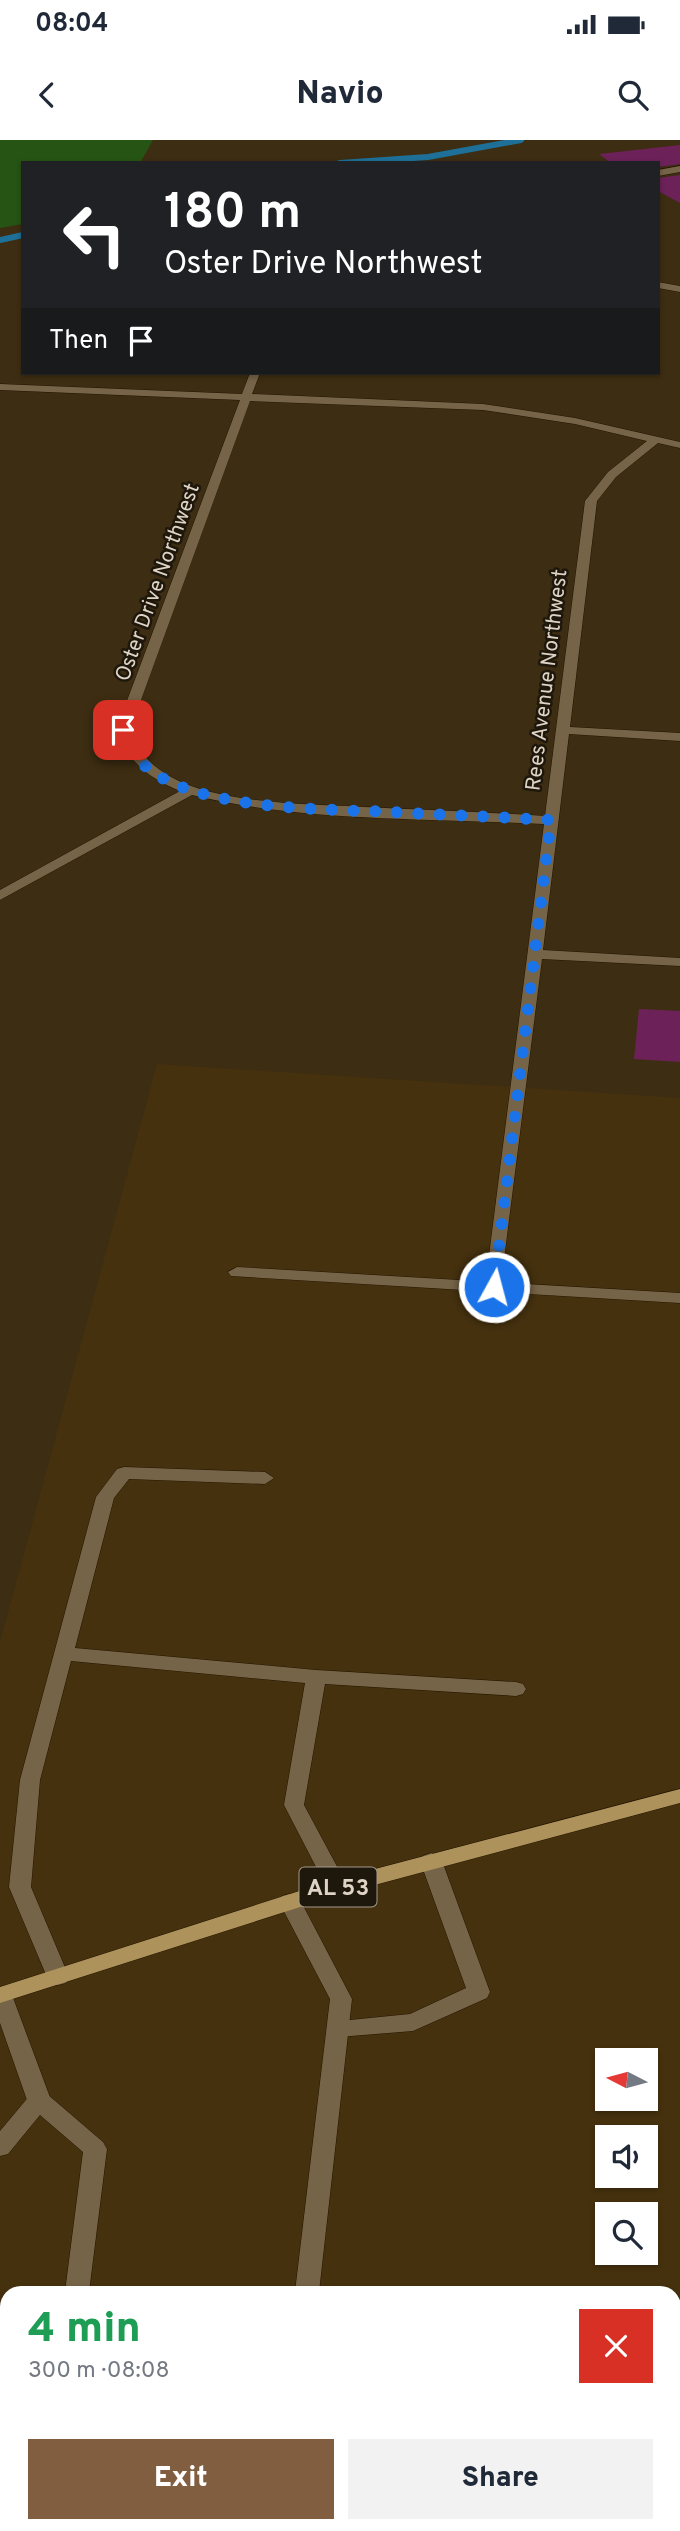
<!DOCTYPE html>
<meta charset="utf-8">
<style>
:root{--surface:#fff;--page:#f2f2f3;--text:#1f2937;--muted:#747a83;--accent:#825e41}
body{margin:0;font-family:Overpass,sans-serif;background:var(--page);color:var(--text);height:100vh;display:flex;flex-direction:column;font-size:26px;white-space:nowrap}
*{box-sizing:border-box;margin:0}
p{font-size:23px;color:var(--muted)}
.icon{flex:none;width:38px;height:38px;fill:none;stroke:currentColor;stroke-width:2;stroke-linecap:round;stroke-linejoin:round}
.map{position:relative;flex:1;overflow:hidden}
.sheet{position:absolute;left:0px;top:2146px;width:681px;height:247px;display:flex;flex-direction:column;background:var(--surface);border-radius:21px 21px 0 0;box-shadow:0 2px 5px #0004}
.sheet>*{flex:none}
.guide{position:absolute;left:21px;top:21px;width:639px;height:214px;border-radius:0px;box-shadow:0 2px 5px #0004;background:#202124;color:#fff;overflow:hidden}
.needle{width:46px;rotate:276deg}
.controls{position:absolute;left:595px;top:1908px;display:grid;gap:14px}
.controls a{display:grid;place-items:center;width:63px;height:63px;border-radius:0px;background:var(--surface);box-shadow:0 2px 5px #0004;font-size:35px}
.pin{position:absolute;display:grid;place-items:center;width:60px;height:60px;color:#fff;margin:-30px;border-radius:14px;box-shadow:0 4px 10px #0006}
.me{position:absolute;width:77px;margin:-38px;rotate:7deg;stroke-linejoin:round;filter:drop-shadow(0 0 5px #0008)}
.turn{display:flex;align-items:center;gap:24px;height:147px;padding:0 28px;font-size:32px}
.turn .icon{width:91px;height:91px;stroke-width:2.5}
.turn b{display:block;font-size:49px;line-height:60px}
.then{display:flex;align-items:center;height:66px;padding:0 28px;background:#0003;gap:14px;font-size:26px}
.round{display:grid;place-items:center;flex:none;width:74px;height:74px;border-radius:0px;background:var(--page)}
.summary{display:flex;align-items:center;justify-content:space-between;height:119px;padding:0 28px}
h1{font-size:42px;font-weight:800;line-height:52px;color:#1e9e55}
.primary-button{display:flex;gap:14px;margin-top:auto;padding:14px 28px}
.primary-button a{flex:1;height:80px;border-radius:0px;background:var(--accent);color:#fff;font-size:28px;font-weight:800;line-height:80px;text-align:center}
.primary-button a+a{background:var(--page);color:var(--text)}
.status{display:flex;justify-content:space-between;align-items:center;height:49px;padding:0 35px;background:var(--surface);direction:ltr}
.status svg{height:19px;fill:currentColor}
header{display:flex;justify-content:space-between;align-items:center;height:91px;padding:0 28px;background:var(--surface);font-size:32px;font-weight:800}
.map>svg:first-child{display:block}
.built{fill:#45310e;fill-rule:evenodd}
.green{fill:#265414}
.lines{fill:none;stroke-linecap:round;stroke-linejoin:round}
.stream{stroke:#1e7098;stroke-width:6}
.building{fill:#6c2258}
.lane-casing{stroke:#231400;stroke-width:1}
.street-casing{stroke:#231400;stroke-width:1}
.primary-casing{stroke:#231400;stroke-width:1}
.lane{fill:#766448;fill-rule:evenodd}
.street{fill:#766448;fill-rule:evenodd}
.primary{fill:#ad925b;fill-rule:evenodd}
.route{stroke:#1a73e8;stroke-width:12;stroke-dasharray:0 21.6}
.labels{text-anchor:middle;stroke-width:5;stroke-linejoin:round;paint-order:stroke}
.far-street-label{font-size:21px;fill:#ded3c4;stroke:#1e170b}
.shield{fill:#1e170b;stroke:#a49b8c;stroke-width:2}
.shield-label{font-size:23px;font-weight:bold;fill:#ded3c4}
</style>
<div class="status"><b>08:04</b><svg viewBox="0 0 49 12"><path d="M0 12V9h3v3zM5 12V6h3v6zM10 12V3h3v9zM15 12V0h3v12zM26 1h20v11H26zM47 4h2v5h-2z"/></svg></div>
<header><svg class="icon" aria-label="back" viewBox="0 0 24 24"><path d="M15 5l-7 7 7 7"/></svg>Navio<svg class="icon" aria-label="search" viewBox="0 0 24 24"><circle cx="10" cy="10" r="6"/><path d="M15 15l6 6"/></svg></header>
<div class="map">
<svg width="680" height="2391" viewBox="0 0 680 2391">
<rect width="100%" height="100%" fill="#3d2d12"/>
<path class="built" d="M 157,924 L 680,958 L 680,2391 L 0,2391 L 0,1502 ZM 607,1920 L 646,1920 L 646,1958 L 607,1958 ZM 607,1997 L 646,1997 L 646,2035 L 607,2035 ZM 607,2074 L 646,2074 L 646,2112 L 607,2112 ZM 7,2152 L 674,2152 L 674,2385 L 7,2385 Z"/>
<path class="green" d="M 0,0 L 153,0 L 140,23 L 23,23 L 23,84 L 0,88 Z"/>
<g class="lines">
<path class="stream" d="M 340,23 L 428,17 L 521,0
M 0,100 L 23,95"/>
</g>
<path class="building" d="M 680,5 L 680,24 L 658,27 L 658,23 L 611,23 L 599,14 Z
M 680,35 L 680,63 L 658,51 L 658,38 Z
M 639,869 L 680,871 L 680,922 L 634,919 Z"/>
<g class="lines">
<defs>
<path id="lane" d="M 237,1127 L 680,1153 L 680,1163 L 231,1136 L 228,1132 Z
M 124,1327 L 265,1332 L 274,1338 L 265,1344 L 129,1339 L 114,1358 L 75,1508 L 316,1530 L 516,1542 L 523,1544 L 526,1549 L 523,1554 L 516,1556 L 325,1544 L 304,1665 L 348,1747 L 345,1752 L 337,1755 L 329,1752 L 284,1665 L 305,1543 L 71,1521 L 40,1640 L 31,1747 L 69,1837 L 66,1843 L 58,1845 L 50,1843 L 47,1837 L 9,1747 L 20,1640 L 96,1357 L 117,1329 Z
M 290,1754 L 298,1756 L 352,1859 L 319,2152 L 295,2152 L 330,1859 L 279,1762 L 282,1756 Z
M 39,1951 L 47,1954 L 103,2002 L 107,2009 L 89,2152 L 65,2152 L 83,2012 L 40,1975 L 8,2014 L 0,2016 L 0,1991 L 31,1954 Z
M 32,2385 L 58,2385 L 57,2391 L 31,2391 Z
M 266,2385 L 292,2385 L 291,2391 L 265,2391 Z"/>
<path id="street" d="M 680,26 L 680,32 L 658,36 L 658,30 Z
M 658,142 L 680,146 L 680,152 L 658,148 Z
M 250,233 L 260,233 L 252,254 L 483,264 L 575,278 L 680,302 L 680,308 L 658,303 L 616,337 L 597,361 L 570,587 L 680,593 L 680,601 L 569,594 L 543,810 L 680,818 L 680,826 L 542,819 L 500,1151 L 494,1152 L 485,1147 L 544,684 C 430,678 302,682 192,655 L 0,760 L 0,750 L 180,651 C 149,638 128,622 116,590 L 240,260 L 0,250 L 0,244 L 242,254 ZM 250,261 L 483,270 L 575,284 L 647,301 L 608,332 L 585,361 L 545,676 C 485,672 424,670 364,667 C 307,664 219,664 171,637 C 150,625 138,612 130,590 Z
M 431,1713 L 439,1716 L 442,1721 L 490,1852 L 487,1858 L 413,1891 L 338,1897 L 330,1894 L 327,1888 L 330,1882 L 410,1874 L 466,1848 L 420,1721 L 423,1716 Z
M 0,1847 L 9,1849 L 12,1855 L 51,1960 L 47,1966 L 39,1969 L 31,1966 L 27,1960 L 0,1883 Z"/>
<path id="primary" d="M 680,1649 L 680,1663 L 341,1754 L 0,1863 L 0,1847 L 337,1739 Z"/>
</defs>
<use href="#lane" class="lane-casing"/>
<use href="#street" class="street-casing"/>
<use href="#primary" class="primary-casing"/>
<use href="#lane" class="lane"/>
<use href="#street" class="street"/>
<use href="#primary" class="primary"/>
</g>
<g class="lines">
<path class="route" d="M 123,590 C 128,604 133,615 145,626 C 196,671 325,669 392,672 C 445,675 498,677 551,680 L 494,1147"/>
</g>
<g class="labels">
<g class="far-street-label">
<text transform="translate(157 442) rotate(-70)" y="7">Oster Drive Northwest</text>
<text transform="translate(546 540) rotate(-83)" y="7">Rees Avenue Northwest</text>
</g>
<rect class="shield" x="299.5" y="1727.5" width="77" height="39" rx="5"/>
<g class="shield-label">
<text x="338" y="1755">AL 53</text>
</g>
</g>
</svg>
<div class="controls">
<a><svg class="needle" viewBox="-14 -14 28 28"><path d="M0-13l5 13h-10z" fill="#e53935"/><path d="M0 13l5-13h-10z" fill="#747a83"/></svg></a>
<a><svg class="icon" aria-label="sound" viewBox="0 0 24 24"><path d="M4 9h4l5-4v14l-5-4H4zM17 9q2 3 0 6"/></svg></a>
<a><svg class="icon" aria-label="search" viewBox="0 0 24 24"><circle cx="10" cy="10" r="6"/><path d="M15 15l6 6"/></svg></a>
</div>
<div class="pin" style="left:123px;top:590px;background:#d93025"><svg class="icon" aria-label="arrive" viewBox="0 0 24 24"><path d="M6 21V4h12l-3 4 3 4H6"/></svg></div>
<svg class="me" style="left:494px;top:1147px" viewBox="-20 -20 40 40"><circle r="17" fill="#1a73e8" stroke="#fff" stroke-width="3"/><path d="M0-11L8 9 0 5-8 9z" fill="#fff"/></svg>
<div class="guide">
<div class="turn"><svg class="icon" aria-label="left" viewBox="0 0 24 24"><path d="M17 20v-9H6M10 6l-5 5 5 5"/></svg><div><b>180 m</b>Oster Drive Northwest</div></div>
<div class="then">Then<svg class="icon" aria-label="arrive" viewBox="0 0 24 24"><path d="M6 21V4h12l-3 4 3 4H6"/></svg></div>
</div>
<section class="sheet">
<div class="summary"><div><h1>4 min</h1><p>300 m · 08:08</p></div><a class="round" style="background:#d93025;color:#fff"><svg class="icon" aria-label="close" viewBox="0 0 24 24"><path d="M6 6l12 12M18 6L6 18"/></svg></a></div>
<div class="primary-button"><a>Exit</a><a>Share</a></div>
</section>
</div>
